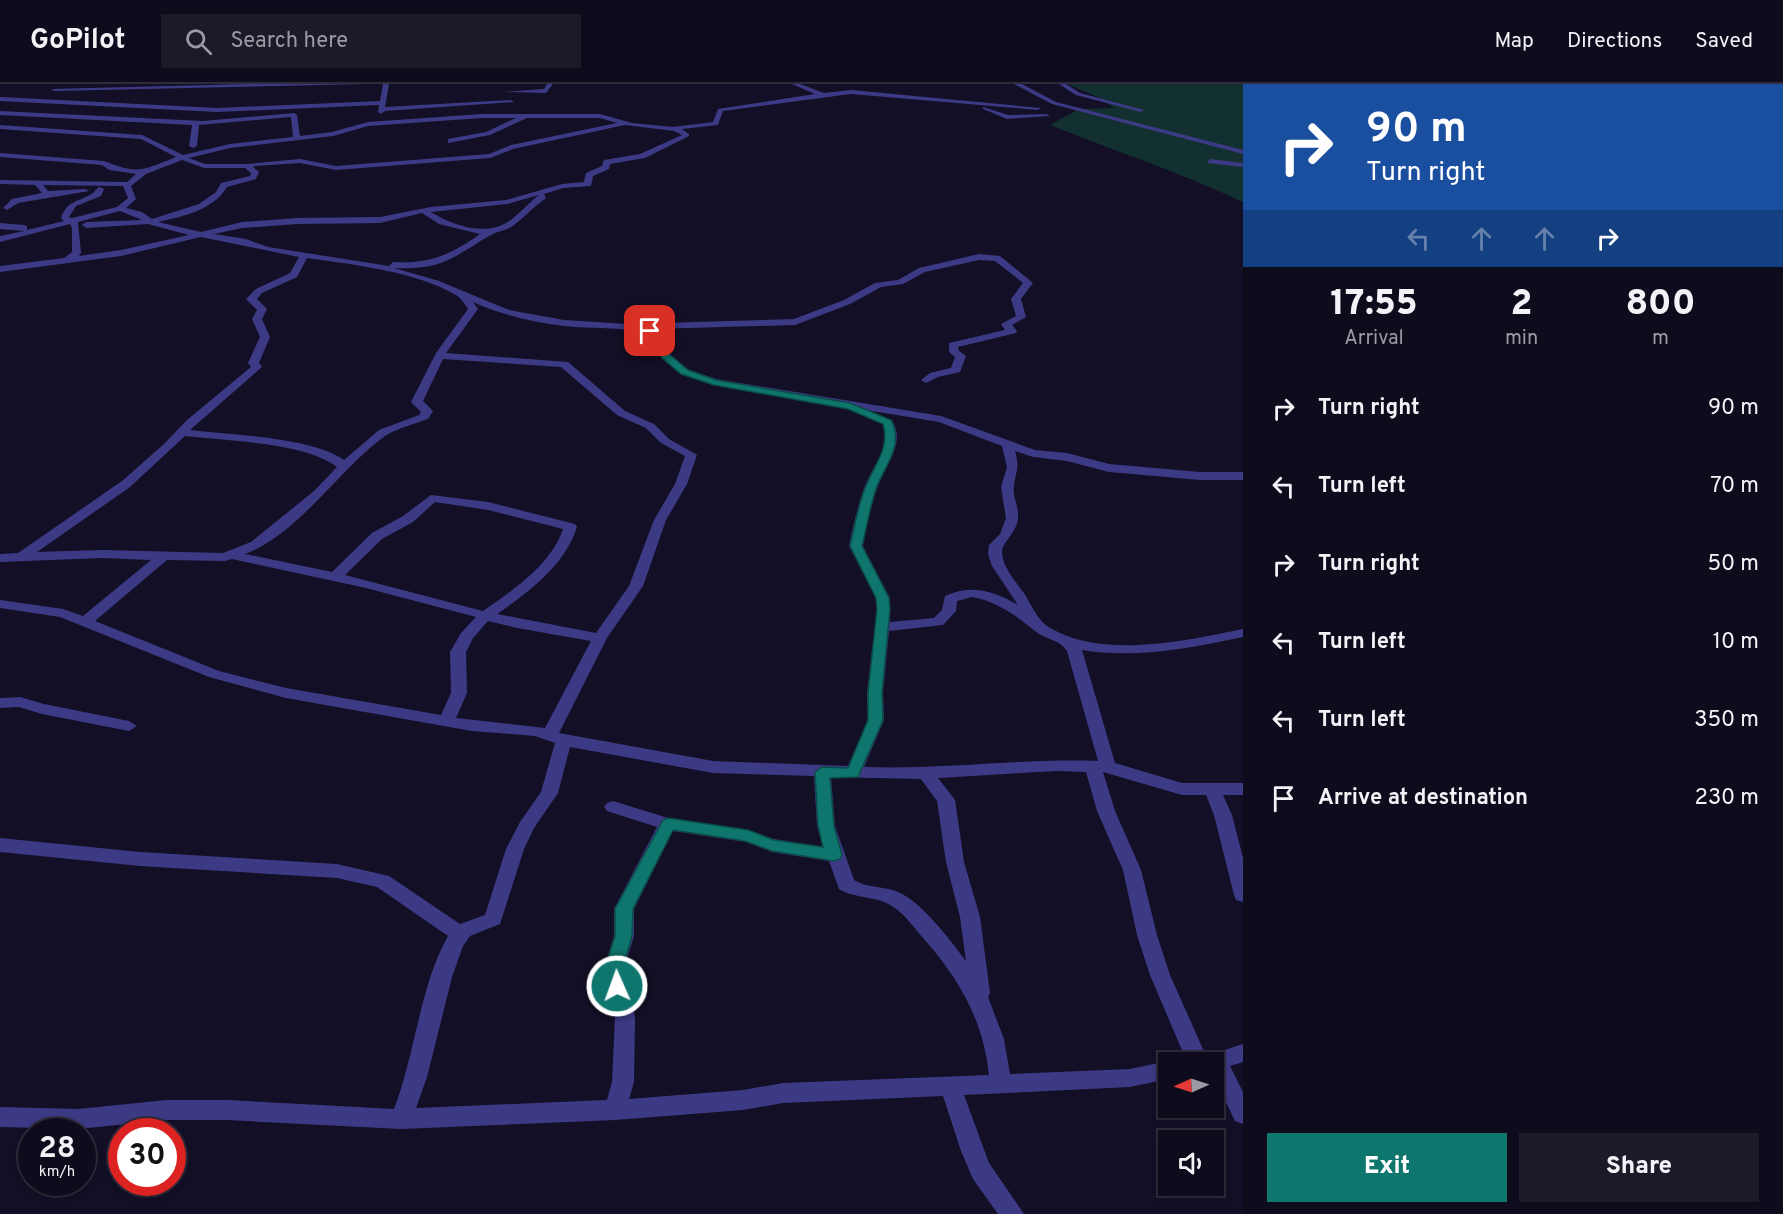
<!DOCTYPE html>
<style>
:root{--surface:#0e0b1c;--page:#1c1929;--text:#f1f3f6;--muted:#9b9ba3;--line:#2e2b3b;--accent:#0f766e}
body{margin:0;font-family:Overpass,sans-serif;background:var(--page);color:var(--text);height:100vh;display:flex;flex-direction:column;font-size:22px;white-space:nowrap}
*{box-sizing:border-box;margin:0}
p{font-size:20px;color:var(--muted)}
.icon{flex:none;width:33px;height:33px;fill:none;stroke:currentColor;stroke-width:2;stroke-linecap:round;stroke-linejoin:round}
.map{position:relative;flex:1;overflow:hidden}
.panel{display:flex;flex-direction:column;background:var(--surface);width:540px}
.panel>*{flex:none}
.guide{background:#1a4fa0;color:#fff;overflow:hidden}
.needle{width:39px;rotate:267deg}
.buttons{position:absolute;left:1158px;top:968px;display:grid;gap:12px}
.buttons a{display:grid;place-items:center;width:66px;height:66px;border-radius:0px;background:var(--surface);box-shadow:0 3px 9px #0003,0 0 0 2px var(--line);font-size:30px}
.speed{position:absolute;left:18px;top:1034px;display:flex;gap:12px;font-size:30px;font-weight:700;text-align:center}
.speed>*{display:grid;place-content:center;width:78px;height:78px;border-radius:50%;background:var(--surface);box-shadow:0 3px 9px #0003,0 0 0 2px var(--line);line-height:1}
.speed small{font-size:15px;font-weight:400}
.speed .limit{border:9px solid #d22;background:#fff;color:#111}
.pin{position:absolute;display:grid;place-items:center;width:51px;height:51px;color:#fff;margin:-26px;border-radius:12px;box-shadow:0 3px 9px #0006}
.me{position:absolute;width:66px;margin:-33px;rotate:358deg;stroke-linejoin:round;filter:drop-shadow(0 0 4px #0008)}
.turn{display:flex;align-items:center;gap:21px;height:126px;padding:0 24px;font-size:27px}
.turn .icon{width:78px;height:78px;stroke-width:2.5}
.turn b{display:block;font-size:42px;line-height:51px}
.lanes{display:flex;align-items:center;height:57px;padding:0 24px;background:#0003;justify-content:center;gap:30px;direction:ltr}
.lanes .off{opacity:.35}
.eta{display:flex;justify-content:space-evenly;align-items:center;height:102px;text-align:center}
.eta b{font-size:36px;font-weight:800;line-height:42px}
.action{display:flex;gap:12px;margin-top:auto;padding:12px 24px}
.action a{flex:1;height:69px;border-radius:0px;background:var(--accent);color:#fff;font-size:24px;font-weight:800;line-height:69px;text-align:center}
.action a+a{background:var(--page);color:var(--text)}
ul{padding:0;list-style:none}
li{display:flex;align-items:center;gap:18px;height:78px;padding:0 24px}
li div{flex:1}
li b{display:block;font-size:22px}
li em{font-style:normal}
header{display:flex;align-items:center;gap:36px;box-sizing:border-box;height:84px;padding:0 30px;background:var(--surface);border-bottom:2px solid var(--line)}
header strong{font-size:28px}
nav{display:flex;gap:33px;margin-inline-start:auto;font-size:21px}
.search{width:420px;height:54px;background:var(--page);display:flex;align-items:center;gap:15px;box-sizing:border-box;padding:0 21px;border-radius:0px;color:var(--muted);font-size:22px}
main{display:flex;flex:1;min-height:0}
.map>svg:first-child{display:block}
.green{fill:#12302f}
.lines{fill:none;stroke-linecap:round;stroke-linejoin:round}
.street{fill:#3d3a85;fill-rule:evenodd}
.route{fill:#0f766e;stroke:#0a4d48;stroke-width:1.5}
</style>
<header>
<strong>GoPilot</strong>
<div class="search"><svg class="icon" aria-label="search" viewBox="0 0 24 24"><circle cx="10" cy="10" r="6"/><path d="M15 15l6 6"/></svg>Search here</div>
<nav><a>Map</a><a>Directions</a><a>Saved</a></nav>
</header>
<main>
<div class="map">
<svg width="1243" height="1130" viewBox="0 0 1243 1130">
<rect width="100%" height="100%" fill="#130f26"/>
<path class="green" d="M 1067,0 L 1243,0 L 1243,118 C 1180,88 1114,67 1050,41 L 1079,25 L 1114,24 L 1100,14 Z"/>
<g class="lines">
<path class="street" d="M 247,0 L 366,0 L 54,7 L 51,5 Z
M 383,0 L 389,0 L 385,23 L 511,16 L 514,18 L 385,27 L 381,30 L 378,28 L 379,21 L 217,28 L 0,17 L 0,13 L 217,24 L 380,17 Z
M 547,0 L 553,0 L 546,9 L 504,8 L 544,5 Z
M 792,0 L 800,0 L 824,9 L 851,6 L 1041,24 L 1038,26 L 851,10 L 723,27 L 718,41 L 682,45 L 689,50 L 689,52 L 645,74 L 610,80 L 609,85 L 593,92 L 591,102 L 563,104 L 544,110 L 546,114 C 534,122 525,133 514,141 C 507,147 496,147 489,152 C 451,175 441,186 394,184 L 439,197 L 509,226 L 564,236 L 627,240 L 794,235 L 844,216 L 875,199 L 898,196 L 919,184 L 979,170 L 1000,172 L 1033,199 L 1021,215 L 1026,233 L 1012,241 L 1017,247 L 1016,249 L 958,263 L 959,267 L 966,272 L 960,288 L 938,293 L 926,299 L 921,296 L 930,289 L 951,284 L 955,273 L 949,268 L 949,259 L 1005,246 L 1001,240 L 1016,232 L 1011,215 L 1023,199 L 995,177 L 979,176 L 925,188 L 903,200 L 881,203 L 850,220 L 795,241 L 653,245 L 667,267 L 687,285 L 716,295 L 941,332 L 1035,366 L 1067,369 L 1109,380 L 1200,388 L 1243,388 L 1243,396 L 1200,396 L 1109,388 L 1067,377 L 1033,373 L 1015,367 C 1020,385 1016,385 1014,402 C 1012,412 1019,423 1018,433 C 1018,448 1001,459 1002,469 C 1003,484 1016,498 1024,509 C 1030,519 1038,536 1047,542 C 1100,576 1185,557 1243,545 L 1243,553 C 1191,564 1135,575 1082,566 L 1115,679 L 1182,699 L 1243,699 L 1243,711 L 1223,711 L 1232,731 L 1243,774 L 1243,818 L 1236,816 L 1234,811 L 1214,731 L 1206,711 L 1182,711 L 1103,688 L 1115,727 L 1141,786 L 1157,851 L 1170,891 L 1206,972 L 1243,960 L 1243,978 L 1230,982 L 1243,1008 L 1243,1040 L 1235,1037 L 1214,993 L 1214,978 L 1187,978 L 1150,891 L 1137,851 L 1123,786 L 1097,727 L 1086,688 L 1056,687 L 938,694 L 955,716 L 964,778 L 980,833 L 990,909 L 988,913 L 1004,955 L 1010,990 L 1130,985 L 1168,977 L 1172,978 L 1168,978 L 1168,995 L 1130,1003 L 964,1011 L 989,1079 L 1024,1130 L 998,1130 L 973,1095 L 961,1067 L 943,1012 L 783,1019 L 743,1026 L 615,1036 L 401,1045 L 227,1036 L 167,1036 L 78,1045 L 0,1043 L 0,1023 L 78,1025 L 167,1016 L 227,1016 L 394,1025 C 415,971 420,901 448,852 L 377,803 L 337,794 L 140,782 L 0,768 L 0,754 L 140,768 L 337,780 L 389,792 L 460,840 L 485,831 L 506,765 L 520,738 L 541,708 L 555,659 L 535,652 L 472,647 L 286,614 L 209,593 L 60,533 L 0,524 L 0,516 L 63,525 L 83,532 L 151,476 L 102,474 L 0,478 L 0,470 L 18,469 L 122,397 L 164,360 L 187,336 L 251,283 L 248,279 L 260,253 L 252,235 L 257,226 L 246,215 L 256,205 L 290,189 L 299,173 L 201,153 L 121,172 L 0,188 L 0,182 L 64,174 L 72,168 L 72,144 L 70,140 L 0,158 L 0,152 L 24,147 L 0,145 L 0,139 L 24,141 L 27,142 L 27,146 L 64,137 L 61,134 C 67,116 79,118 93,109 C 95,107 97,104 100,103 L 104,105 L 101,112 L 76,122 L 69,133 L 72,134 L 117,123 L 128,114 L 123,102 L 43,101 L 48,107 L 85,105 L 89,107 L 18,119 L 7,126 L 3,124 L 12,115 L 42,109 L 35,101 L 0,100 L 0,96 L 127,98 L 136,90 L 109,86 L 102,81 L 0,73 L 0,69 L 104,77 C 139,91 143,86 176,73 L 141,55 L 0,45 L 0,41 L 142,51 L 183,71 L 230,60 L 293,53 L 291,33 L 199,41 L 197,62 L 193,64 L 189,62 L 192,41 L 0,31 L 0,27 L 203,37 L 294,29 L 297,31 L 300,52 L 332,48 L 368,38 L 482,30 L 600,30 L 632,39 L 673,43 L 713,38 L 718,25 L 815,10 ZM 482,34 L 516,34 L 486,48 L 448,55 L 448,59 L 490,51 L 527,34 L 600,34 L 617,39 L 511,61 L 489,70 L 336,82 L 300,75 L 247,80 L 205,80 L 189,74 L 230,64 L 333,52 L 368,42 ZM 625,41 L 674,47 L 682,51 L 640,70 L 604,76 L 602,82 L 586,89 L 584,98 L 562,100 L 506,116 L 431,123 L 380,133 L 297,134 L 242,138 L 201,148 L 158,138 C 184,132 212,127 227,103 L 256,95 L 259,88 L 253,83 L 255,82 L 300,79 L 336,86 L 490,74 L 513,65 ZM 182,76 L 204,84 L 245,84 L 251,89 L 250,92 L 221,99 L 216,108 L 199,120 L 152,135 L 142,128 L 126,124 L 136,115 L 131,102 L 146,90 ZM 539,111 C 528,119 516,134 506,139 C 483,152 452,141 431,128 L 507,120 ZM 120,127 L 142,136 L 86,138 L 82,141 L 86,144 L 148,140 L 189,151 L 121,166 L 79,172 L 81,169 L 78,138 ZM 422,129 L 439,140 L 480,150 C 450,171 430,180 393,178 L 389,182 L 268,163 L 246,155 L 214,150 L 242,144 L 297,140 L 380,139 ZM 307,174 C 355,181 414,187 456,211 C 461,214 465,220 468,225 L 436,269 L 411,318 L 421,328 L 419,331 L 379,346 L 344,376 C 312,353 230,351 190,346 L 262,283 L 259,279 L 270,253 L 262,235 L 267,225 L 257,215 L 262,209 L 297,193 ZM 473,218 C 502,231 532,238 564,242 C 592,245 621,242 648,250 C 664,282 678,289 710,300 L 939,338 L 1002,362 L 1007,383 L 1001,403 L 1006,434 L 1000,450 L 989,461 L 988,470 L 992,482 L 1018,521 C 994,507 971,500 945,512 L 942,526 L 934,534 L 890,538 L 890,514 L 863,462 C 866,442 871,421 878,402 C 886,379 906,360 892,336 L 874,329 L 866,329 L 866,333 L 883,340 C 892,363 873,381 865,402 C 858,421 853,442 849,462 L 876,514 L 877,525 L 867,609 L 868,636 L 848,682 L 713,677 L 559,649 L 607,554 L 643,502 L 666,436 L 687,400 L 697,371 L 669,355 L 654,340 L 625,327 L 568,278 L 446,269 L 478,225 ZM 443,275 L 561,283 L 617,331 L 646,344 L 661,359 L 685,372 L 675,400 L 654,436 L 629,502 L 596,549 L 497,530 C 529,508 565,481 577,443 L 575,440 L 488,418 L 431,411 L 403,432 L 372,449 L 332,488 L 245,470 C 300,449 339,385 385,352 C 397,344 415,340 428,335 L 433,327 L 423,317 ZM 185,352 C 226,357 305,358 337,383 L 314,407 L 251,458 L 223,469 L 102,466 L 37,468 L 130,403 ZM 435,418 L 488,426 L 563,445 C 551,481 513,506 483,527 L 345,491 L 382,455 L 413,438 ZM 232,475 L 366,504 L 476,533 L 461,549 L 450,568 L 451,609 L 441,631 L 286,604 L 219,587 L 95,537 L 167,476 L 225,477 ZM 972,513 C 996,517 1017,532 1035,547 C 1046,556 1059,555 1067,567 L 1098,677 C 1020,674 942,686 864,683 L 884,636 L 883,609 L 889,547 L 943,541 L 956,527 L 957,517 ZM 488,537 L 517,544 L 591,557 L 545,644 L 456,634 L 467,609 L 466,568 L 473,554 ZM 570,663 L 713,689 L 814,692 L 817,742 L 824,763 L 774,755 L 748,746 L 668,734 L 613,717 L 607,719 L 604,723 L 607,727 L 657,743 L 614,825 L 614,852 L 605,881 L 615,934 L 612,998 L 607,1016 L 416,1024 L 427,993 L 452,893 L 463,862 L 470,852 L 500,840 L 524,765 L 534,744 L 558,709 ZM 831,693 L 921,695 L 937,717 L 946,778 L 960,833 L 966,877 C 950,856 922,818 898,808 C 884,802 867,804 854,796 L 835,742 ZM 673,747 L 746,758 L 772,768 L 829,777 L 839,805 C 856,815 877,812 892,822 C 905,830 914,844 924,855 C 960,896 983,936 989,991 L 783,999 L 743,1006 L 629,1015 L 634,998 L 635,934 L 625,881 L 634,852 L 634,825 Z
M 1014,0 L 1022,0 L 1056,18 L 1243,66 L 1243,70 L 1052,20 Z
M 1059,0 L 1066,0 L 1080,9 L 1144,26 L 1141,28 L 1076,11 Z
M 983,23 L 1008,31 L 1047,30 L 1050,32 L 1007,35 L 983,25 Z
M 1210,75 L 1243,79 L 1243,83 L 1207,79 Z
M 20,613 L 44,620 L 129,637 L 137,642 L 129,647 L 42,630 L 19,623 L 0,624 L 0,614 Z"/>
</g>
<path class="route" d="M 647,245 L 653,245 L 669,270 L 688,286 L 716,296 L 850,319 L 891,336 C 904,361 886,380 877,402 C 870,421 867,442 862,462 L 889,514 L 890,525 L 882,609 L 883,636 L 858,693 L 830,694 L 834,742 L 842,771 L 840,775 L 834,777 L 772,767 L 745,757 L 673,746 L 633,825 L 632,852 L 624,880 L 627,902 L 624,907 L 617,909 L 611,907 L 606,880 L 615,852 L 615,825 L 663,736 L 668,734 L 748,746 L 774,756 L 823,763 L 818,742 L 815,688 L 822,683 L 848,684 L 868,636 L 868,609 L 877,525 L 876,514 L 850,462 C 855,442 858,420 866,402 C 875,380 890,364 883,340 L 848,325 L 714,301 L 681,290 L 662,274 Z"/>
</svg>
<div class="buttons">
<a><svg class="needle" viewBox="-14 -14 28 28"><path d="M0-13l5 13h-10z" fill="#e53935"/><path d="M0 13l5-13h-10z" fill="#9b9ba3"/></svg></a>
<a><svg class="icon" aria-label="sound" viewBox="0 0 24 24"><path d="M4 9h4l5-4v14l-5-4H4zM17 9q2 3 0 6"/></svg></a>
</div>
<div class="speed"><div>28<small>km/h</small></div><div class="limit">30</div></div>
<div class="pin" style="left:650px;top:247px;background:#d93025"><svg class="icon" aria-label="arrive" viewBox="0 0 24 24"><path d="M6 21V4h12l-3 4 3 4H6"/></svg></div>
<svg class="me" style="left:617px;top:902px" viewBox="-20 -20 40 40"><circle r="17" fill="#0f766e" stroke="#fff" stroke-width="3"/><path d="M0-11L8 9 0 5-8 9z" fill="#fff"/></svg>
</div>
<section class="panel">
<div class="guide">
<div class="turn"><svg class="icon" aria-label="right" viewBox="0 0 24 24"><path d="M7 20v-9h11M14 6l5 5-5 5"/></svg><div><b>90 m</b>Turn right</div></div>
<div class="lanes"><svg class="icon off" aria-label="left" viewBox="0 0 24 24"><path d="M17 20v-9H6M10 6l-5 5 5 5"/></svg><svg class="icon off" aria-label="ahead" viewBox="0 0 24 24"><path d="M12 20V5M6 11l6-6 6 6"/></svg><svg class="icon off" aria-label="ahead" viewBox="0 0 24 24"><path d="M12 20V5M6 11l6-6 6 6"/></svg><svg class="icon" aria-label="right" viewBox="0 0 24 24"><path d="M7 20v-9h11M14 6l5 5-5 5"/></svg></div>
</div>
<div class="eta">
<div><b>17:55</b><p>Arrival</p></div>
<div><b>2</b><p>min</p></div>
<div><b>800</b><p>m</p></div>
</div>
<ul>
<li><svg class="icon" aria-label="right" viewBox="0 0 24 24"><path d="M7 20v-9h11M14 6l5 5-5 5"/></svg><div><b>Turn right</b></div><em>90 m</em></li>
<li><svg class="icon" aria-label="left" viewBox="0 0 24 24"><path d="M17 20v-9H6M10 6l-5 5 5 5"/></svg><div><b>Turn left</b></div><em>70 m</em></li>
<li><svg class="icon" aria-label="right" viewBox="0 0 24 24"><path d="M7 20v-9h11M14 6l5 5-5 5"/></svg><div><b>Turn right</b></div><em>50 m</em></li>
<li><svg class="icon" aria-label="left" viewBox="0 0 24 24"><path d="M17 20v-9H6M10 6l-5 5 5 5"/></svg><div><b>Turn left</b></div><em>10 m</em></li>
<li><svg class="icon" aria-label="left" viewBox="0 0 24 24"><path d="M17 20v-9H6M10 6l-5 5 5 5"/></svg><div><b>Turn left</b></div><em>350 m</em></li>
<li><svg class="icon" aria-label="arrive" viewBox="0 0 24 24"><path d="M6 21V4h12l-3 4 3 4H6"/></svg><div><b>Arrive at destination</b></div><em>230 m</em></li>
</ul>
<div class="action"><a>Exit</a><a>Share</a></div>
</section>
</main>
